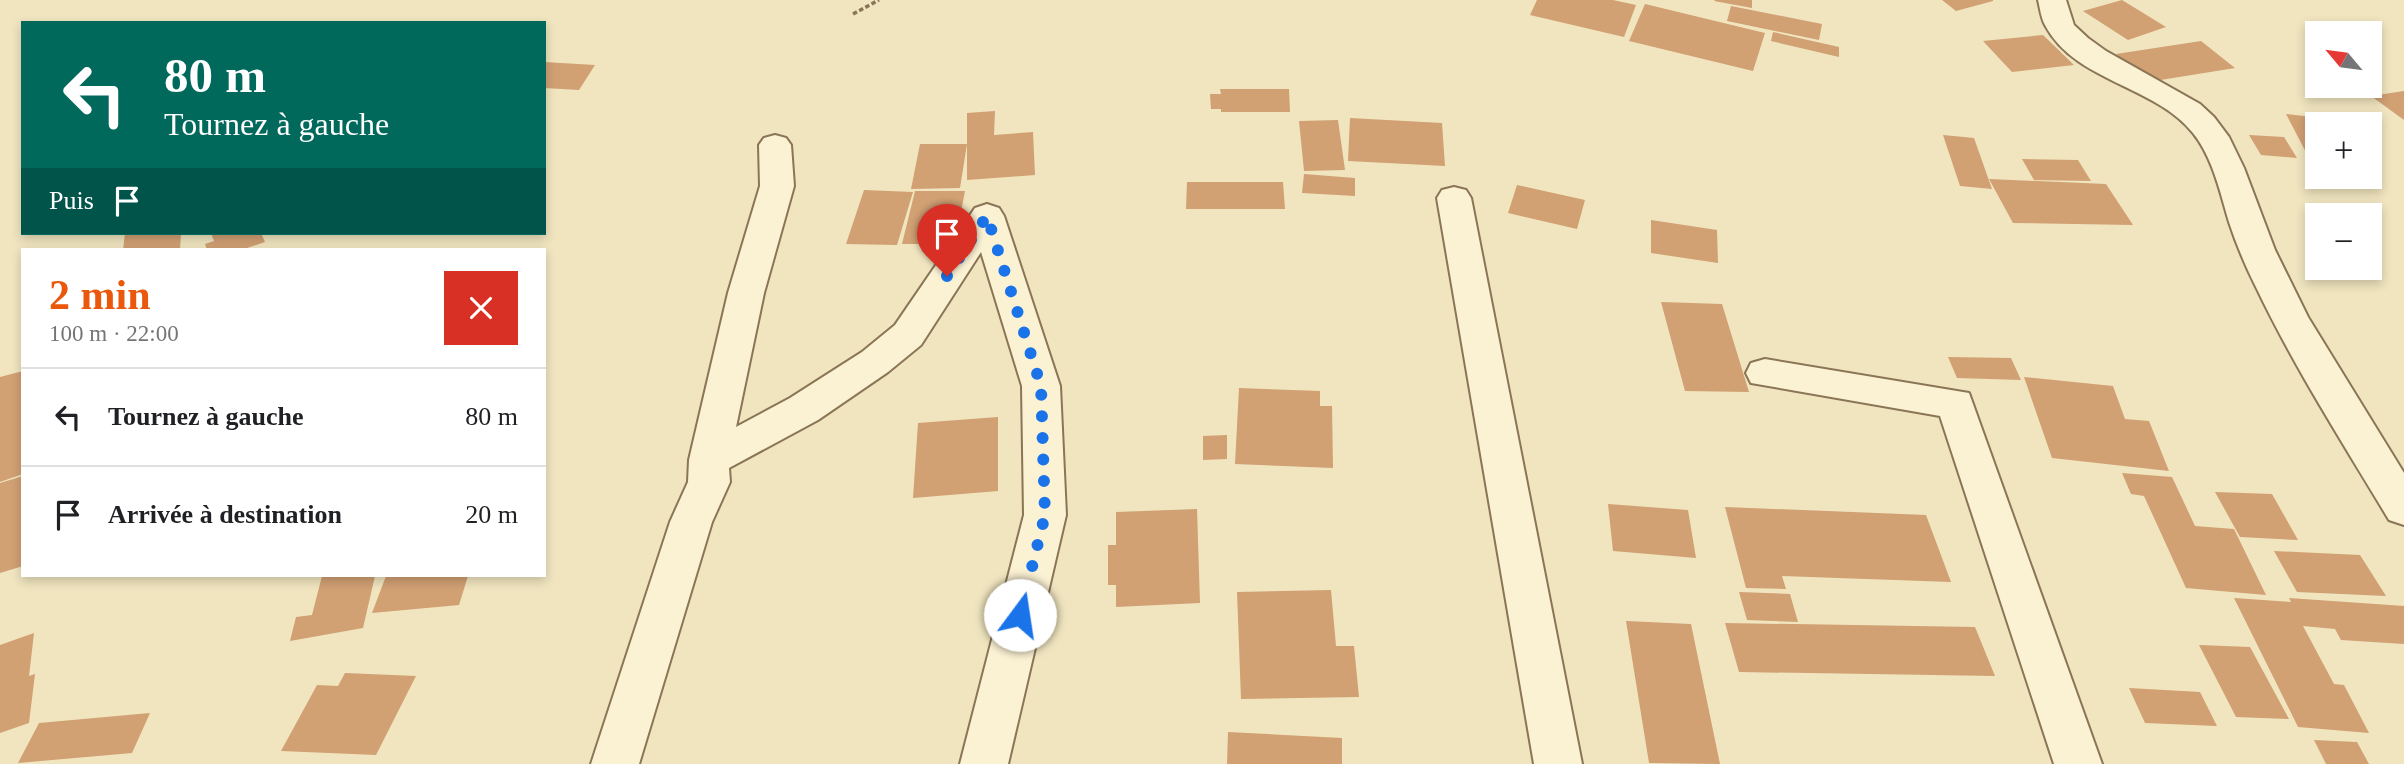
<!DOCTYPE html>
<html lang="fr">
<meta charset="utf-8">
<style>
:root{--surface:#fff;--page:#f6f6f6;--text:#202124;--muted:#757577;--line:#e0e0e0;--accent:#ea580c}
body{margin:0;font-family:Georgia,serif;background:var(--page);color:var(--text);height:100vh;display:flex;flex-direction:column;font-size:26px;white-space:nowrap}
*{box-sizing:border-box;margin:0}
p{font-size:23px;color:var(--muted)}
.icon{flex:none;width:38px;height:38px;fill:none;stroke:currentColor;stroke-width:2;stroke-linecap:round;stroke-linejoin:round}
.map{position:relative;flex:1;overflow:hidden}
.sheet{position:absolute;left:21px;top:248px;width:525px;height:329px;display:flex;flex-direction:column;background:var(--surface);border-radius:0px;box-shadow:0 4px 10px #0003}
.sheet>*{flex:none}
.guide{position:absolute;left:21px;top:21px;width:525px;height:214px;border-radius:0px;box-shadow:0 4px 10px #0003;background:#00695c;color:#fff;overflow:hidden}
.needle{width:46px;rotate:299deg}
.controls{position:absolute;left:2305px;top:21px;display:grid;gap:14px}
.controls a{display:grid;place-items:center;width:77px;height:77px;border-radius:0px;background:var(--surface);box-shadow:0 4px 10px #0003;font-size:35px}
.pin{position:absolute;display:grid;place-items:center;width:60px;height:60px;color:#fff;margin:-72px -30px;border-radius:50% 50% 50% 0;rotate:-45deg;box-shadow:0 0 7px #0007}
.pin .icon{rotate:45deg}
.me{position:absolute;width:77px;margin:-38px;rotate:14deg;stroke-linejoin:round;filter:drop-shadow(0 0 5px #0008)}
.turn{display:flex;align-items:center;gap:24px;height:147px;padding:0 28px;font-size:32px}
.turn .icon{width:91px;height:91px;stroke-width:2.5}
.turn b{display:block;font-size:49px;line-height:60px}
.then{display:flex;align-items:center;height:66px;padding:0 28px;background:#0003;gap:14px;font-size:26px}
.round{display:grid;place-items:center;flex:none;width:74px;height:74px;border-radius:0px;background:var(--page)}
.head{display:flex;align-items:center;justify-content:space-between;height:119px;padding:0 28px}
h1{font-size:42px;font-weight:600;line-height:52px;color:var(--accent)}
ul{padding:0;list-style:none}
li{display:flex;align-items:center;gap:21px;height:98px;padding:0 28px;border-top:2px solid var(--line)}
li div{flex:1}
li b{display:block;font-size:26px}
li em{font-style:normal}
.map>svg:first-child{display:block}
.building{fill:#d1a073}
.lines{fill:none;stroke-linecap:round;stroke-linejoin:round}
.minor-casing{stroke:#8a7556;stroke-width:4}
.path{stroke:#8a7556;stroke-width:3.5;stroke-dasharray:4.5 2.5;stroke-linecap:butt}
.minor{fill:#fbf1d3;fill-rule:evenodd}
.route{stroke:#1a73e8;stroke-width:12;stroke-dasharray:0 21.6}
</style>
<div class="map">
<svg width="2404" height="764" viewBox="0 0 2404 764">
<rect width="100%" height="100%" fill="#f0e5bf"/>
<path class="building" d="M 1537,0 L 1613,0 L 1636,5 L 1624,37 L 1530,15 Z
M 1715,0 L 1752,0 L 1752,8 L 1714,1 Z
M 1942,0 L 1993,0 L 1993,1 L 1956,11 Z
M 2122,0 L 2166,27 L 2128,40 L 2083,11 Z
M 1645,4 L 1765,33 L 1753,71 L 1629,41 Z
M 1731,6 L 1822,24 L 1819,40 L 1727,21 Z
M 1773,32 L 1839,47 L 1839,57 L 1771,41 Z
M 2043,35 L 2074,65 L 2012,72 L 1983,41 Z
M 2201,41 L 2235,68 L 2148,82 L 2116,54 Z
M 544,62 L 595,65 L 579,90 L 544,88 Z
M 1220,89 L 1289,89 L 1290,112 L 1221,112 L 1221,109 L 1211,109 L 1210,94 L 1221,94 Z
M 2404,91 L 2404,120 L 2371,96 Z
M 995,111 L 994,135 L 1033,132 L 1035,175 L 967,180 L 967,113 Z
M 2286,114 L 2341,120 L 2343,124 L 2317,124 L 2317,161 L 2310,160 Z
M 1350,118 L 1442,123 L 1445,166 L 1348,161 Z
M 1338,120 L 1345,170 L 1304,171 L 1299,121 Z
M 1943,135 L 1974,138 L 1992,189 L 1960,186 Z
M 2249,135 L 2284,137 L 2297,158 L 2261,155 Z
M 920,144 L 967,144 L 960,188 L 911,189 Z
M 2022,159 L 2078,160 L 2091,181 L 2034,180 Z
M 1304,174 L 1355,178 L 1355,196 L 1302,193 Z
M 1989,179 L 2106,184 L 2133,225 L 2013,223 Z
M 1187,182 L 1283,182 L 1285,209 L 1186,209 Z
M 1517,185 L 1585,200 L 1577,229 L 1508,213 Z
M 864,190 L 913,192 L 897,245 L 846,244 Z
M 915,191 L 965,191 L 955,244 L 902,244 Z
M 1651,220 L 1717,230 L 1718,263 L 1651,253 Z
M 125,233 L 181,233 L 180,250 L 123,250 Z
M 211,233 L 261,233 L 265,242 L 241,250 L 207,250 L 205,244 L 214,241 Z
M 1661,302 L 1722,304 L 1749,392 L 1685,391 Z
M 1948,357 L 2011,358 L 2021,380 L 1957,378 Z
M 23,371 L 23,474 L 0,482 L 0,377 Z
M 2024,377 L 2113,386 L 2125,419 L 2149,421 L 2169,471 L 2052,458 Z
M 1239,388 L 1320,391 L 1320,406 L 1332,406 L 1333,468 L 1235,464 Z
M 998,417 L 998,491 L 913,498 L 918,423 Z
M 1227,435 L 1227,459 L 1203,460 L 1203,436 Z
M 2122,473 L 2172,477 L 2195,526 L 2234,529 L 2266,595 L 2186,588 L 2144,496 L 2131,494 Z
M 23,476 L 23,566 L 0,573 L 0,483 Z
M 2215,492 L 2272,494 L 2298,540 L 2240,537 Z
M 1608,504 L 1688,510 L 1696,558 L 1613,551 Z
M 1725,507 L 1926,515 L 1951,582 L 1782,576 L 1786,589 L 1746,588 Z
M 1197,509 L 1200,603 L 1116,607 L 1116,585 L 1108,585 L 1108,545 L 1116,545 L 1116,512 Z
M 2274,551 L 2360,555 L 2386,596 L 2297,592 Z
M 322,576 L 375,576 L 363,628 L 290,641 L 296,617 L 312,615 Z
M 386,576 L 468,576 L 459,605 L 372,613 Z
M 1331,590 L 1336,646 L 1354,646 L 1359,697 L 1241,699 L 1237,592 Z
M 1739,592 L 1790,594 L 1798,622 L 1747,620 Z
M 2234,598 L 2291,602 L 2289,598 L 2404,606 L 2404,644 L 2341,640 L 2335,629 L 2303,626 L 2334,684 L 2344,685 L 2369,733 L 2298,727 Z
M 1626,621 L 1691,624 L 1720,764 L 1649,763 Z
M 1725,623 L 1975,627 L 1995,676 L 1739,672 Z
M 34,633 L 29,676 L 35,674 L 29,723 L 0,733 L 0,645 Z
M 2199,645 L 2250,647 L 2289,719 L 2236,717 Z
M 345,673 L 416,676 L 376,755 L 281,751 L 317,685 L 338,686 Z
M 2129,688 L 2200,692 L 2217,726 L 2145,723 Z
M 150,713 L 132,753 L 18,763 L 39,723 Z
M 1228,732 L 1342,738 L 1342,764 L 1227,764 Z
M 2314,740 L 2357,742 L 2369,764 L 2326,764 Z"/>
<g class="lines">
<defs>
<path id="minor" d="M 2038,0 L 2066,0 L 2074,25 L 2088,38 L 2106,51 L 2200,104 L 2214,117 L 2229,137 L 2244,168 L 2275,250 L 2308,317 L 2404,473 L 2404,525 L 2389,520 C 2343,443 2294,367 2255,285 C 2245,265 2236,243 2229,222 C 2220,192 2213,158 2193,133 C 2155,85 2075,82 2045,25 C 2041,18 2040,8 2038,0 Z
M 775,135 L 786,138 L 791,145 L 794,186 L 764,293 L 736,427 L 790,398 L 862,352 L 895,325 L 975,208 L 987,204 L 999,208 L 1004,216 L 1060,386 L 1066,515 L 1008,764 L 960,764 L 1024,515 L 1022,386 L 981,252 L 921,345 L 888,372 L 818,420 L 729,468 L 730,482 L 712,522 L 639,764 L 591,764 L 670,522 L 688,482 L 689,460 L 728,293 L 760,186 L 759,145 L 764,138 Z
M 1454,187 L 1466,190 L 1471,198 L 1582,764 L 1534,764 L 1437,198 L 1442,190 Z
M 1765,359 L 1969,393 L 2102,764 L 2054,764 L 1940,416 L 1751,383 L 1746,373 L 1751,363 Z"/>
</defs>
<use href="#minor" class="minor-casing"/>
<path class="path" d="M 853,14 L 879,0"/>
<use href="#minor" class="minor"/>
</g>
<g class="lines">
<path class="route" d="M 947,276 L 987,216 L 1041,386 L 1045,515 L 1020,615"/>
</g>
</svg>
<div class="controls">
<a><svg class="needle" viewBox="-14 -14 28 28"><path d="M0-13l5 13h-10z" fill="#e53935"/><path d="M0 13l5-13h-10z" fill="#757577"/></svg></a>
<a>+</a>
<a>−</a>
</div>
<div class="pin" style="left:947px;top:276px;background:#d93025"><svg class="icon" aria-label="arrive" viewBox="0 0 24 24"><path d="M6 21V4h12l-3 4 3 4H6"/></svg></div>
<svg class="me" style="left:1020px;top:615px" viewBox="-20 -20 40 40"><circle r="19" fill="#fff"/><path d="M0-13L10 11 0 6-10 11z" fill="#1a73e8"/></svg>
<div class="guide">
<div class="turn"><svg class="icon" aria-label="left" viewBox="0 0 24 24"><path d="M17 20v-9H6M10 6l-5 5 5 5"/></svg><div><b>80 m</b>Tournez à gauche</div></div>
<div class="then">Puis<svg class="icon" aria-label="arrive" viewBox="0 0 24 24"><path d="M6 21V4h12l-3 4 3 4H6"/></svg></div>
</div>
<section class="sheet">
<div class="head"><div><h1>2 min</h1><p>100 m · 22:00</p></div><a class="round" style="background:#d93025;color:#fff"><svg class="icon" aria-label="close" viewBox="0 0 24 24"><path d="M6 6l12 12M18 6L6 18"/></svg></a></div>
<ul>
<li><svg class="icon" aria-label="left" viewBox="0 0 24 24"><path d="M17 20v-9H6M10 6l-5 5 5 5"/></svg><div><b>Tournez à gauche</b></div><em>80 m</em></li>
<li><svg class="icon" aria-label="arrive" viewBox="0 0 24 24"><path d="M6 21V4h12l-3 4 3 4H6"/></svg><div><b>Arrivée à destination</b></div><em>20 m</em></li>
</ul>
</section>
</div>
